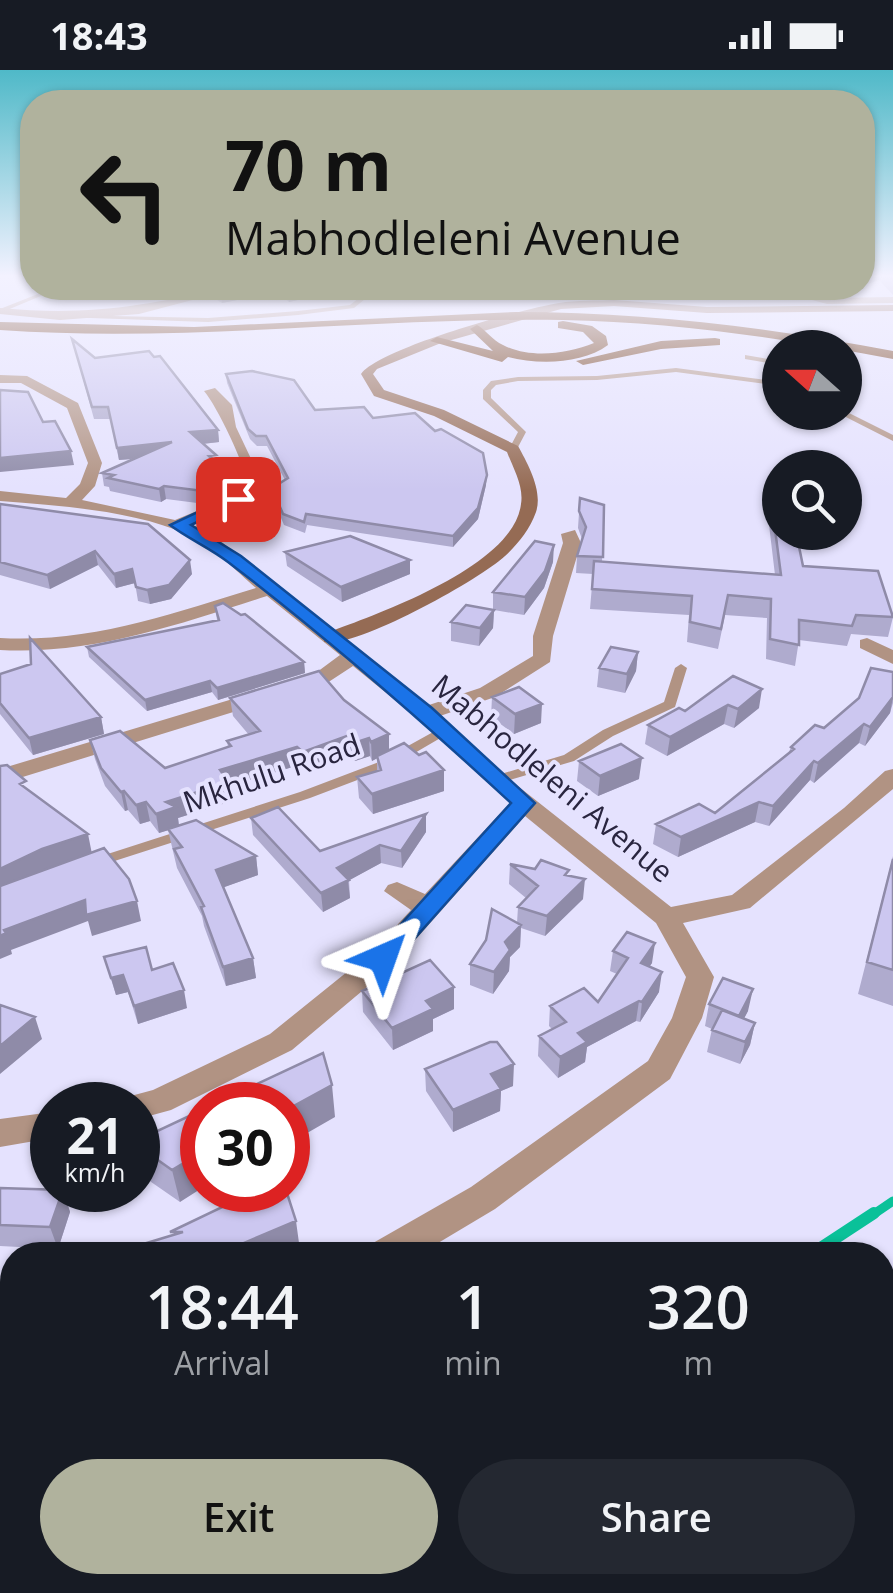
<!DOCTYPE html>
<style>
:root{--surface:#171b24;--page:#242831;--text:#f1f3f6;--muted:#9ea1a6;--accent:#b0b29d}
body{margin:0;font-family:"Open Sans",sans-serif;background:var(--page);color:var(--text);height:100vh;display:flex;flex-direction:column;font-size:38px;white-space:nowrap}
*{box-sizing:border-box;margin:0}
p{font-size:32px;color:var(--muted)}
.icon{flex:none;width:55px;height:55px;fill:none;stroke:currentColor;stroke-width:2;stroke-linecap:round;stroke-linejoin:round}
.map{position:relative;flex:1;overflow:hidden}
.side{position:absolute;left:0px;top:1172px;width:895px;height:352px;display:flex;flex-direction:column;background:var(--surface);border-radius:40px 40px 0 0;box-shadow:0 2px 8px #0004}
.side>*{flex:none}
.top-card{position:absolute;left:20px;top:20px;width:855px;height:210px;border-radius:40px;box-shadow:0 2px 8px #0004;background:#b0b29d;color:#111;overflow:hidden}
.needle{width:65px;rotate:291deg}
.controls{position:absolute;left:762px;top:260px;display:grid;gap:20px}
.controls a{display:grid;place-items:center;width:100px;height:100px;border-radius:50%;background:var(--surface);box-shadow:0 2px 8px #0004;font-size:50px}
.speed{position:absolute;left:30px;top:1012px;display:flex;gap:20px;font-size:50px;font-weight:700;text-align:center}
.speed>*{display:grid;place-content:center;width:130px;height:130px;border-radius:50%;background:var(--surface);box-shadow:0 2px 8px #0004;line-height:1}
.speed small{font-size:25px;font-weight:400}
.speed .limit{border:15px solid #d22;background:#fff;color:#111}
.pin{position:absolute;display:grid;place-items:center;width:85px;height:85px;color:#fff;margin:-42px;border-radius:20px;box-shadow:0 5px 15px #0006}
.me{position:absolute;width:110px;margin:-55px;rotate:43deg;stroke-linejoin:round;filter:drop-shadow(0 0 8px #0008)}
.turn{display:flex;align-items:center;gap:35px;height:210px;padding:0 40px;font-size:45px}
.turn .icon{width:130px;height:130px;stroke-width:2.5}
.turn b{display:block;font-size:70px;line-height:85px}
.eta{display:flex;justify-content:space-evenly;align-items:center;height:170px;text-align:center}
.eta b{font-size:60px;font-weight:600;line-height:70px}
.primary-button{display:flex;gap:20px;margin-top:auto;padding:20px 40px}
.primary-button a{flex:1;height:115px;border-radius:60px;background:var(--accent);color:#111;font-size:40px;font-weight:600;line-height:115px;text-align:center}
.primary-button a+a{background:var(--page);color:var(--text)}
.status{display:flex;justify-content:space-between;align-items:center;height:70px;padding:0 50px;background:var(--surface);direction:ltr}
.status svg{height:28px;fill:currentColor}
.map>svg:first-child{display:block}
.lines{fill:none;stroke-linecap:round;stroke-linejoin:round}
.stream-far1{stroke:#0ac199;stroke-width:9}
.stream{stroke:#0ac199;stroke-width:12}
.lane{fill:#b19383;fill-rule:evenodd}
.street{fill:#b19383;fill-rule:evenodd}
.secondary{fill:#956b54;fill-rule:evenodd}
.highway{fill:#6e350e;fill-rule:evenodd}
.wall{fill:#afabce}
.shaded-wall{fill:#8f8ba8}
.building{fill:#ccc7f0;stroke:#8f8ba8;stroke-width:2.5}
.route{fill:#1a73e8;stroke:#114b97;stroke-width:2.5}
.labels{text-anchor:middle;stroke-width:8;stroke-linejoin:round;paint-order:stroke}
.street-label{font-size:30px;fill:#29253f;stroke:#e5e2fe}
</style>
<div class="status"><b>18:43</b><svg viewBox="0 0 49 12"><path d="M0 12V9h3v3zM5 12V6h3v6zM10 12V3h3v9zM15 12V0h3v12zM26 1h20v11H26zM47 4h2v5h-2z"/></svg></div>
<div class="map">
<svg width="893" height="1523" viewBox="0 0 893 1523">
<rect width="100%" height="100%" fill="#e5e2fe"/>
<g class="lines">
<path class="stream-far1" d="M 871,1146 L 893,1131"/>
<path class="stream" d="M 810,1185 L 874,1143
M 259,1523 L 276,1512"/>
<path class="lane" d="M 53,218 L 60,218 L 0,243 L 0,239 Z
M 366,218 L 376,220 L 354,238 L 298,245 L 208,252 L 61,247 L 64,245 L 208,248 L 298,241 L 350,235 L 369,220 Z
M 745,285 L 780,291 L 780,295 L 745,289 Z
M 676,298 L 780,312 L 780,316 L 676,302 L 597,310 L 518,311 L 496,315 L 491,320 L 491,328 L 526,362 L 517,379 L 513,382 L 509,379 L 518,362 L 483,329 L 483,320 L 491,311 L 518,307 L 597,306 Z
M 845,341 L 893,365 L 893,371 L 836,342 Z
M 681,594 L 687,598 L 675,637 L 613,666 L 574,691 L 496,714 L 489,710 L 491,707 L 564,685 L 603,660 L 664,632 L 675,598 Z
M 444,656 L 451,660 L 449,663 L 389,698 L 310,728 L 99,796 L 89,796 L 86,793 L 89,790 L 300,722 L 379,692 Z"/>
<path class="street" d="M 223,218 L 238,218 L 139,244 L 60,250 L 0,244 L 0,238 C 84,246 141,237 223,218 Z
M 768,218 L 784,218 L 827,228 L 893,227 L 893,233 L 827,234 Z
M 0,305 L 27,306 L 78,333 L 102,393 L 95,416 L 82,430 L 175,450 L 226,429 L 248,414 C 244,393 217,336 204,321 L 215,318 L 232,335 L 236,357 L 264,416 L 238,435 L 192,455 L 205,459 L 429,635 L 480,618 L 533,586 L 533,566 L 563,473 L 561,464 L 575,460 L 581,473 L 553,566 L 550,592 L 495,627 L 440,646 L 504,705 L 671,837 L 732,825 L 844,738 L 885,701 L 893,699 L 893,719 L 750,838 L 683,853 L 714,907 L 702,948 L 670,1009 L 495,1139 L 418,1185 L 368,1185 L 373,1173 L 471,1117 L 648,991 L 672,948 L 686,907 L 656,853 L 525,746 L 393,895 L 292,980 L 171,1040 L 138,1049 L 138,1035 L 122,1035 L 127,1027 L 153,1020 L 270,964 L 373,881 L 411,840 L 384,821 L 388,815 L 397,812 L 425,824 L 510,733 L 417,648 L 353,596 L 327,613 L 0,714 L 0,699 L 313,605 L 340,585 L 267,526 C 179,554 94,585 0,580 L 0,568 C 91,573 171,544 256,518 C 236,501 213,476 189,465 C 132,440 62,436 0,431 L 0,421 L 66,428 L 80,414 L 88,393 L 67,338 L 21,313 L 0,313 Z
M 867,568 L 893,580 L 893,594 L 860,578 L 860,570 Z
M 52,1042 L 52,1068 L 0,1077 L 0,1049 Z"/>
<path class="secondary" d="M 614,230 L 707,237 L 893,235 L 893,241 L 707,243 L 614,236 L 561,239 L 441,273 L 377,299 L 373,304 L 384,320 L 444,340 L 518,376 C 528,394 543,421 536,442 C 530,459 518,474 505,486 C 479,510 355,579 324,572 L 324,564 C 375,545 514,497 521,434 C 524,416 513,398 507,382 L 434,346 L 374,326 L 361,304 C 380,278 522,239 559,233 C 577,230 596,231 614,230 Z"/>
<path class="highway" d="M 516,242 C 643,242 768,257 893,281 L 893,289 C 787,269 675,252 563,250 C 375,247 188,273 0,260 L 0,252 L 194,257 Z
M 563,251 L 592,256 L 606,266 L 608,275 C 582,294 539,295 508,287 L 502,292 L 430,271 L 437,267 L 493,281 L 470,259 L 477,255 C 486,260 492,270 503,275 C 530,289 567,284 594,273 L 583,262 L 558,258 L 558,252 Z
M 715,268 L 720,269 L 720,275 L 661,279 L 583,295 L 576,291 L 661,271 Z"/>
</g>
<path class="wall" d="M 862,207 L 893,207 L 893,225 L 879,210 Z
M 213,218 L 364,218 L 357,225 L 325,230 L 319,225 L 289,232 L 277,222 L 222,233 L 214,228 Z
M 374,218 L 408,218 L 383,227 L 374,226 Z
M 669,218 L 772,218 L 771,223 L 755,227 L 740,222 L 720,227 Z
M 792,218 L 859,218 L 840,224 Z
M 72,269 L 95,288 L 218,360 L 219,372 L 203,374 L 217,394 L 232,407 L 233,420 L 205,434 L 166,429 L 161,432 L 110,421 L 109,417 L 104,416 L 102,403 L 135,389 L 119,390 L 110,349 L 94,349 Z
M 226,304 L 315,340 L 373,348 L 486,415 L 478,449 L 453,477 L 307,455 L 305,463 L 284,455 L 273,429 L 272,418 L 285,410 L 267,376 L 257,376 L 250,369 L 227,313 Z
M 770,421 L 803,496 L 893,547 L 888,567 L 851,564 L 847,576 L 799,570 L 795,596 L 766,589 L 767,548 L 725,545 L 718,579 L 687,572 L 689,545 L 590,539 L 593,504 L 576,503 L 577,486 L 582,469 L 578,458 L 580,428 L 604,435 L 602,492 L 775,505 L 767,438 Z
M 0,434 L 192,504 L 171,529 L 150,534 L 138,531 L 135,513 L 116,518 L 98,495 L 50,519 L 0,505 Z
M 285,482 L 410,490 L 410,504 L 342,532 L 287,496 Z
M 553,492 L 544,518 L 524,545 L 494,540 L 493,558 L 479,576 L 451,571 L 451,552 L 493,539 L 493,522 Z
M 215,536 L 304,592 L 305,603 L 218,630 L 212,622 L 147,641 L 89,587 L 87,577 L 217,550 Z
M 638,582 L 636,601 L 625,623 L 597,617 L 599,598 Z
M 31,594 L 101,647 L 104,664 L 33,685 L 0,644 L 0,604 Z
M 319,601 L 389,680 L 419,685 L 444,700 L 444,721 L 373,744 L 359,728 L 357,707 L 377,701 L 377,688 L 372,691 L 370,686 L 355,691 L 348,684 L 305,701 L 299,695 L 230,716 L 232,731 L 178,748 L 179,755 L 256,786 L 258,805 L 224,817 L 253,888 L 256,908 L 226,916 L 204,856 L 202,846 L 177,798 L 168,760 L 159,763 L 150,751 L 140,754 L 128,740 L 125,741 L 105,716 L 95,689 L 90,670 L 165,698 L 228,677 L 227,671 L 249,665 L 233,646 L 230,628 Z
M 893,602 L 893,633 L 890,643 L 865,676 L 859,673 L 814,713 L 810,710 L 769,756 L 755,752 L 678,787 L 653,774 L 656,754 L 715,743 L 789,682 L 791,677 L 824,658 Z
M 733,606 L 759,638 L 734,658 L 724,654 L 667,686 L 645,674 L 648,655 L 685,641 Z
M 492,627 L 541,653 L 514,664 L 491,647 Z
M 579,691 L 639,709 L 598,726 L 577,711 Z
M 426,744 L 426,762 L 402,798 L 381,793 L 349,810 L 350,828 L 323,842 L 253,765 L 251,748 L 320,781 Z
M 893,786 L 893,936 L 858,924 Z
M 510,794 L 568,806 L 583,829 L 545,866 L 521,858 L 520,877 L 510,887 L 509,901 L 493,924 L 470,915 L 470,894 L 517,853 L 518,837 L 526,828 L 509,814 Z
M 613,881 L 652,893 L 649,897 L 659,922 L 640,952 L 636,951 L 587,977 L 585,992 L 558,1008 L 538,986 L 539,966 L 552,959 L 549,956 L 550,936 L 598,932 L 617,904 L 610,901 Z
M 104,887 L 152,900 L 187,938 L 138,954 L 128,922 L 116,925 Z
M 362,921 L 454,939 L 433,949 L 433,961 L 393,980 L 363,942 Z
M 709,934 L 748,941 L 744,948 L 755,953 L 750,975 L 740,994 L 707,982 L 712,959 L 705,956 Z
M 425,999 L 513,1016 L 501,1021 L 500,1041 L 453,1062 L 426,1021 Z
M 202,1040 L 180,1132 L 141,1105 L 138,1093 L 138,1070 Z
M 0,1118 L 63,1120 L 70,1142 L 58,1179 L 0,1176 Z"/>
<path class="shaded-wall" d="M 862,207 L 880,207 L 879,210 L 862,216 Z
M 64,218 L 180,218 L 66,230 Z
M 243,218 L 277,218 L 277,222 L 222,233 L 221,222 Z
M 303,218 L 319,218 L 319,225 L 289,232 L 288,221 Z
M 324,218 L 364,218 L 357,225 L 325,230 Z
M 382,218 L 408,218 L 383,227 Z
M 721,218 L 741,218 L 740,222 L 720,227 Z
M 757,218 L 772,218 L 771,223 L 755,227 Z
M 841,218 L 859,218 L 840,224 Z
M 218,360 L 219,372 L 192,375 L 190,362 Z
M 172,372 L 173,385 L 119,390 L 117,378 Z
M 71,381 L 74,395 L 0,402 L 0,388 Z
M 487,405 L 486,415 L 478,449 L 453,477 L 453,466 Z
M 232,407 L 233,420 L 205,434 L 203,421 Z
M 164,416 L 166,429 L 161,432 L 159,419 Z
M 554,475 L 553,492 L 544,518 L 524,545 L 525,527 Z
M 95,481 L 98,495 L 50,519 L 47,505 Z
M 190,490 L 192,504 L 171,529 L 150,534 L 147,520 Z
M 410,490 L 410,504 L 342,532 L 341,517 Z
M 132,499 L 135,513 L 116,518 L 114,504 Z
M 494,540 L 493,558 L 479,576 L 480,558 Z
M 638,582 L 636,601 L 625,623 L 627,604 Z
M 304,592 L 305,603 L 218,630 L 217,618 Z
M 210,611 L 212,622 L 147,641 L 145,630 Z
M 762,619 L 759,638 L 734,658 L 738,639 Z
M 893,627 L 890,643 L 865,676 L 870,657 Z
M 542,634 L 541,653 L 514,664 L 515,644 Z
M 728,635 L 724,654 L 667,686 L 670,667 Z
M 101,647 L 104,664 L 33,685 L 29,668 Z
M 864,654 L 859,673 L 814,713 L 818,693 Z
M 389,664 L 389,682 L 372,691 L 371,672 Z
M 347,666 L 348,684 L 305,701 L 303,682 Z
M 369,668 L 370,686 L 355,691 L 354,673 Z
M 297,677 L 299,695 L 230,716 L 232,731 L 178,748 L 179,757 L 159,763 L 156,744 L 166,732 L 220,700 Z
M 642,688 L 639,709 L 598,726 L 600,706 Z
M 814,691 L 810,710 L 769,756 L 773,736 Z
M 444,700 L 444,721 L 373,744 L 372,724 Z
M 124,721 L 128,740 L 125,741 L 121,722 Z
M 146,732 L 150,751 L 140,754 L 136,735 Z
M 759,732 L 755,752 L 678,787 L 681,767 Z
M 426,744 L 426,762 L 402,798 L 401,781 Z
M 88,764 L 92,784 L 0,822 L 0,799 L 42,779 Z
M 380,775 L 381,793 L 348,811 L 350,828 L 323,842 L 321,823 L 337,798 Z
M 256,786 L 258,805 L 219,819 L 216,800 Z
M 585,809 L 583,829 L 545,866 L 547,846 Z
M 85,830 L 137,831 L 141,851 L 92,866 L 88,851 L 11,880 L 12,884 L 0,889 L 0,866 L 4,860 Z
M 521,855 L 520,877 L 510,887 L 509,901 L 493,924 L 494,902 L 505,872 Z
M 655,873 L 652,893 L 638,913 L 641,893 Z
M 253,888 L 256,908 L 226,916 L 223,897 Z
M 662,902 L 659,922 L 640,952 L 642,932 Z
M 123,905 L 128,922 L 116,925 L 111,908 Z
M 454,917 L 454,939 L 433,949 L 433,961 L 393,980 L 392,958 L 426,931 Z
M 753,919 L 748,941 L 734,968 L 739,946 Z
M 184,920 L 187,938 L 138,954 L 134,936 Z
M 639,931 L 636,951 L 587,977 L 585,992 L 558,1008 L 560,987 L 578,963 Z
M 35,947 L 42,969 L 0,1004 L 0,976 Z
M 755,953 L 750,975 L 740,994 L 745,972 Z
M 514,994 L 513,1016 L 501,1021 L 500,1041 L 453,1062 L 453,1040 L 491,1004 Z
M 332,1015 L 335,1047 L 288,1074 L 288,1039 Z
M 202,1082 L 202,1118 L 180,1132 L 172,1100 Z
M 63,1120 L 70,1142 L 58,1179 L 50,1157 Z
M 296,1151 L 299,1173 L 271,1185 L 222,1185 L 232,1178 Z"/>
<path class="building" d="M 213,218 L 243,218 L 221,222 Z
M 284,218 L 303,218 L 288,221 Z
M 72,269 L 95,288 L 149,281 L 154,287 L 160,286 L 218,360 L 190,362 L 216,385 L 209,386 L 232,407 L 203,421 L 164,416 L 159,419 L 108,408 L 114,405 L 102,403 L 172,372 L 117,378 L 108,337 L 92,337 Z
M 252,301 L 294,310 L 315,340 L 364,337 L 373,348 L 415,343 L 435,361 L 441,359 L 483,383 L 487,405 L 478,438 L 453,466 L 306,444 L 304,452 L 283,444 L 272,418 L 288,408 L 266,366 L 256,366 L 248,359 L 226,304 Z
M 0,320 L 28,322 L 43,352 L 55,351 L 71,381 L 0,388 Z
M 780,419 L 780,462 L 796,462 L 803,496 L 878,501 L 893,547 L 856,545 L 852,556 L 799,550 L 799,575 L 770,569 L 771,529 L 728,525 L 721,559 L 690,552 L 692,526 L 592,519 L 594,491 L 781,505 L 770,421 Z
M 580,428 L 604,435 L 603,487 L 577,486 L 586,457 L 579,441 Z
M 0,434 L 148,454 L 190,490 L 169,515 L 147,520 L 136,517 L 132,499 L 114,504 L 95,481 L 47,505 L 0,492 Z
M 350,466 L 410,490 L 341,517 L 285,482 Z
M 535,471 L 554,475 L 545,501 L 525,527 L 493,522 Z
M 223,533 L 241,545 L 245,544 L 304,592 L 217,618 L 210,611 L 145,630 L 87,577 L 219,550 L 215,536 Z
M 466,535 L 494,540 L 480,558 L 451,552 Z
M 30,568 L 101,647 L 29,668 L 0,633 L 0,604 L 31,594 Z
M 611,577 L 638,582 L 627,604 L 599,598 Z
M 871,598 L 893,602 L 893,627 L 870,657 L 864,654 L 818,693 L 814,691 L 773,736 L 759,732 L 681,767 L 656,754 L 699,734 L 715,743 L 794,679 L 791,677 L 815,655 L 824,658 L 859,628 Z
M 319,601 L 344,630 L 389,664 L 371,672 L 369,668 L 354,673 L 347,666 L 303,682 L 297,677 L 220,700 L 229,712 L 166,732 L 176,737 L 156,744 L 146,732 L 136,735 L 124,721 L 121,722 L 101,698 L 90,670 L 120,661 L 165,698 L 231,676 L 227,671 L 260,661 L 230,628 Z
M 733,606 L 762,619 L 738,639 L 728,635 L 670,667 L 648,655 L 679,638 L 685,641 Z
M 519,617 L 542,634 L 515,644 L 492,627 Z
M 404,673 L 419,685 L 426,682 L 444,700 L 372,724 L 357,707 L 381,700 L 377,686 Z
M 621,674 L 642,688 L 600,706 L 579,691 Z
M 7,695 L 26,711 L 20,714 L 88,764 L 42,779 L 0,799 L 0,696 Z
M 278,737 L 320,781 L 426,744 L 401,781 L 380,775 L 337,798 L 349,810 L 321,823 L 251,748 Z
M 196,750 L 256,786 L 216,800 L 253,888 L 223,897 L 201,837 L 204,836 L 174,779 L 182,777 L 168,759 Z
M 104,778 L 129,809 L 137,831 L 86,845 L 85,830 L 4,860 L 6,863 L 0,866 L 0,816 Z
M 893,789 L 893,900 L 867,892 Z
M 541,790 L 569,800 L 565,805 L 585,809 L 547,846 L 518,837 L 538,816 L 510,794 L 535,799 Z
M 492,839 L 521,855 L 505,872 L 510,880 L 494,902 L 470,894 L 486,870 Z
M 627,862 L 655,873 L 641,893 L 662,902 L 642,932 L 639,931 L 578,963 L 587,972 L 560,987 L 539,966 L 566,952 L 550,936 L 584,918 L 598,932 L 628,888 L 613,881 Z
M 146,877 L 152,900 L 173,893 L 184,920 L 134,936 L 123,905 L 111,908 L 104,887 Z
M 430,890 L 454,917 L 426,931 L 433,939 L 392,958 L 362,921 Z
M 723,908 L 753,919 L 739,946 L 709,934 Z
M 0,935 L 35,947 L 0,976 Z
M 722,940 L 755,953 L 745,972 L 712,960 Z
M 490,972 L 497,972 L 514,994 L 491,1004 L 501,1019 L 453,1040 L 425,999 Z
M 323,983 L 332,1015 L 288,1039 L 288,1035 L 212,1035 Z
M 202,1040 L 202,1082 L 172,1100 L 138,1076 L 138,1070 Z
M 0,1118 L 63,1120 L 50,1157 L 0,1155 Z
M 258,1120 L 286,1120 L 296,1151 L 232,1178 L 222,1185 L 107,1185 L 183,1162 L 170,1162 Z"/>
<linearGradient id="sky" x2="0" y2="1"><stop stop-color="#4fb9c8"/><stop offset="0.49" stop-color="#f3f2ff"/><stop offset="1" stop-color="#f3f2ff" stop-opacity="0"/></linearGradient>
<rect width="893" height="420" fill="url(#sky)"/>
<path class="route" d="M 232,426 L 245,429 L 191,455 L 241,486 L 432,638 L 535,733 L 392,894 L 374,894 L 370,888 L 511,733 C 420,649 326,567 228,492 C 210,478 187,468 170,455 Z"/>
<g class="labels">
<g class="street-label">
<text transform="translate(272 704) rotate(-19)" y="10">Mkhulu Road</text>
<text transform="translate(552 709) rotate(40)" y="10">Mabhodleleni Avenue</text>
</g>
</g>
</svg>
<div class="controls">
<a><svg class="needle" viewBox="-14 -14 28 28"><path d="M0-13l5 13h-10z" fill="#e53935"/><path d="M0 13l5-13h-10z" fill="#9ea1a6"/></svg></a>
<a><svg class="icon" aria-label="search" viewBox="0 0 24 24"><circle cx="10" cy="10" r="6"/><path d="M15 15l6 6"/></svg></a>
</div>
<div class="speed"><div>21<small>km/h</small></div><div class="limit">30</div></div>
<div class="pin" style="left:238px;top:429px;background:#d93025"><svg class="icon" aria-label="arrive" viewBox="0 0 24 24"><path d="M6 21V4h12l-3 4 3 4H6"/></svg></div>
<svg class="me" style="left:383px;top:888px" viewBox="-20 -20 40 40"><path d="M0-17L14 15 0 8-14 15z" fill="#1a73e8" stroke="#fff" stroke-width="4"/></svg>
<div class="top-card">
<div class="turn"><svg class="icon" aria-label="left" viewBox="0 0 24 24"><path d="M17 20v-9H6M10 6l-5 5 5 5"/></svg><div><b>70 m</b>Mabhodleleni Avenue</div></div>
</div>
<section class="side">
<div class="eta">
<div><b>18:44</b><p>Arrival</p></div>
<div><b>1</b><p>min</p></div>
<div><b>320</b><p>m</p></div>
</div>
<div class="primary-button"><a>Exit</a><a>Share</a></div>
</section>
</div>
